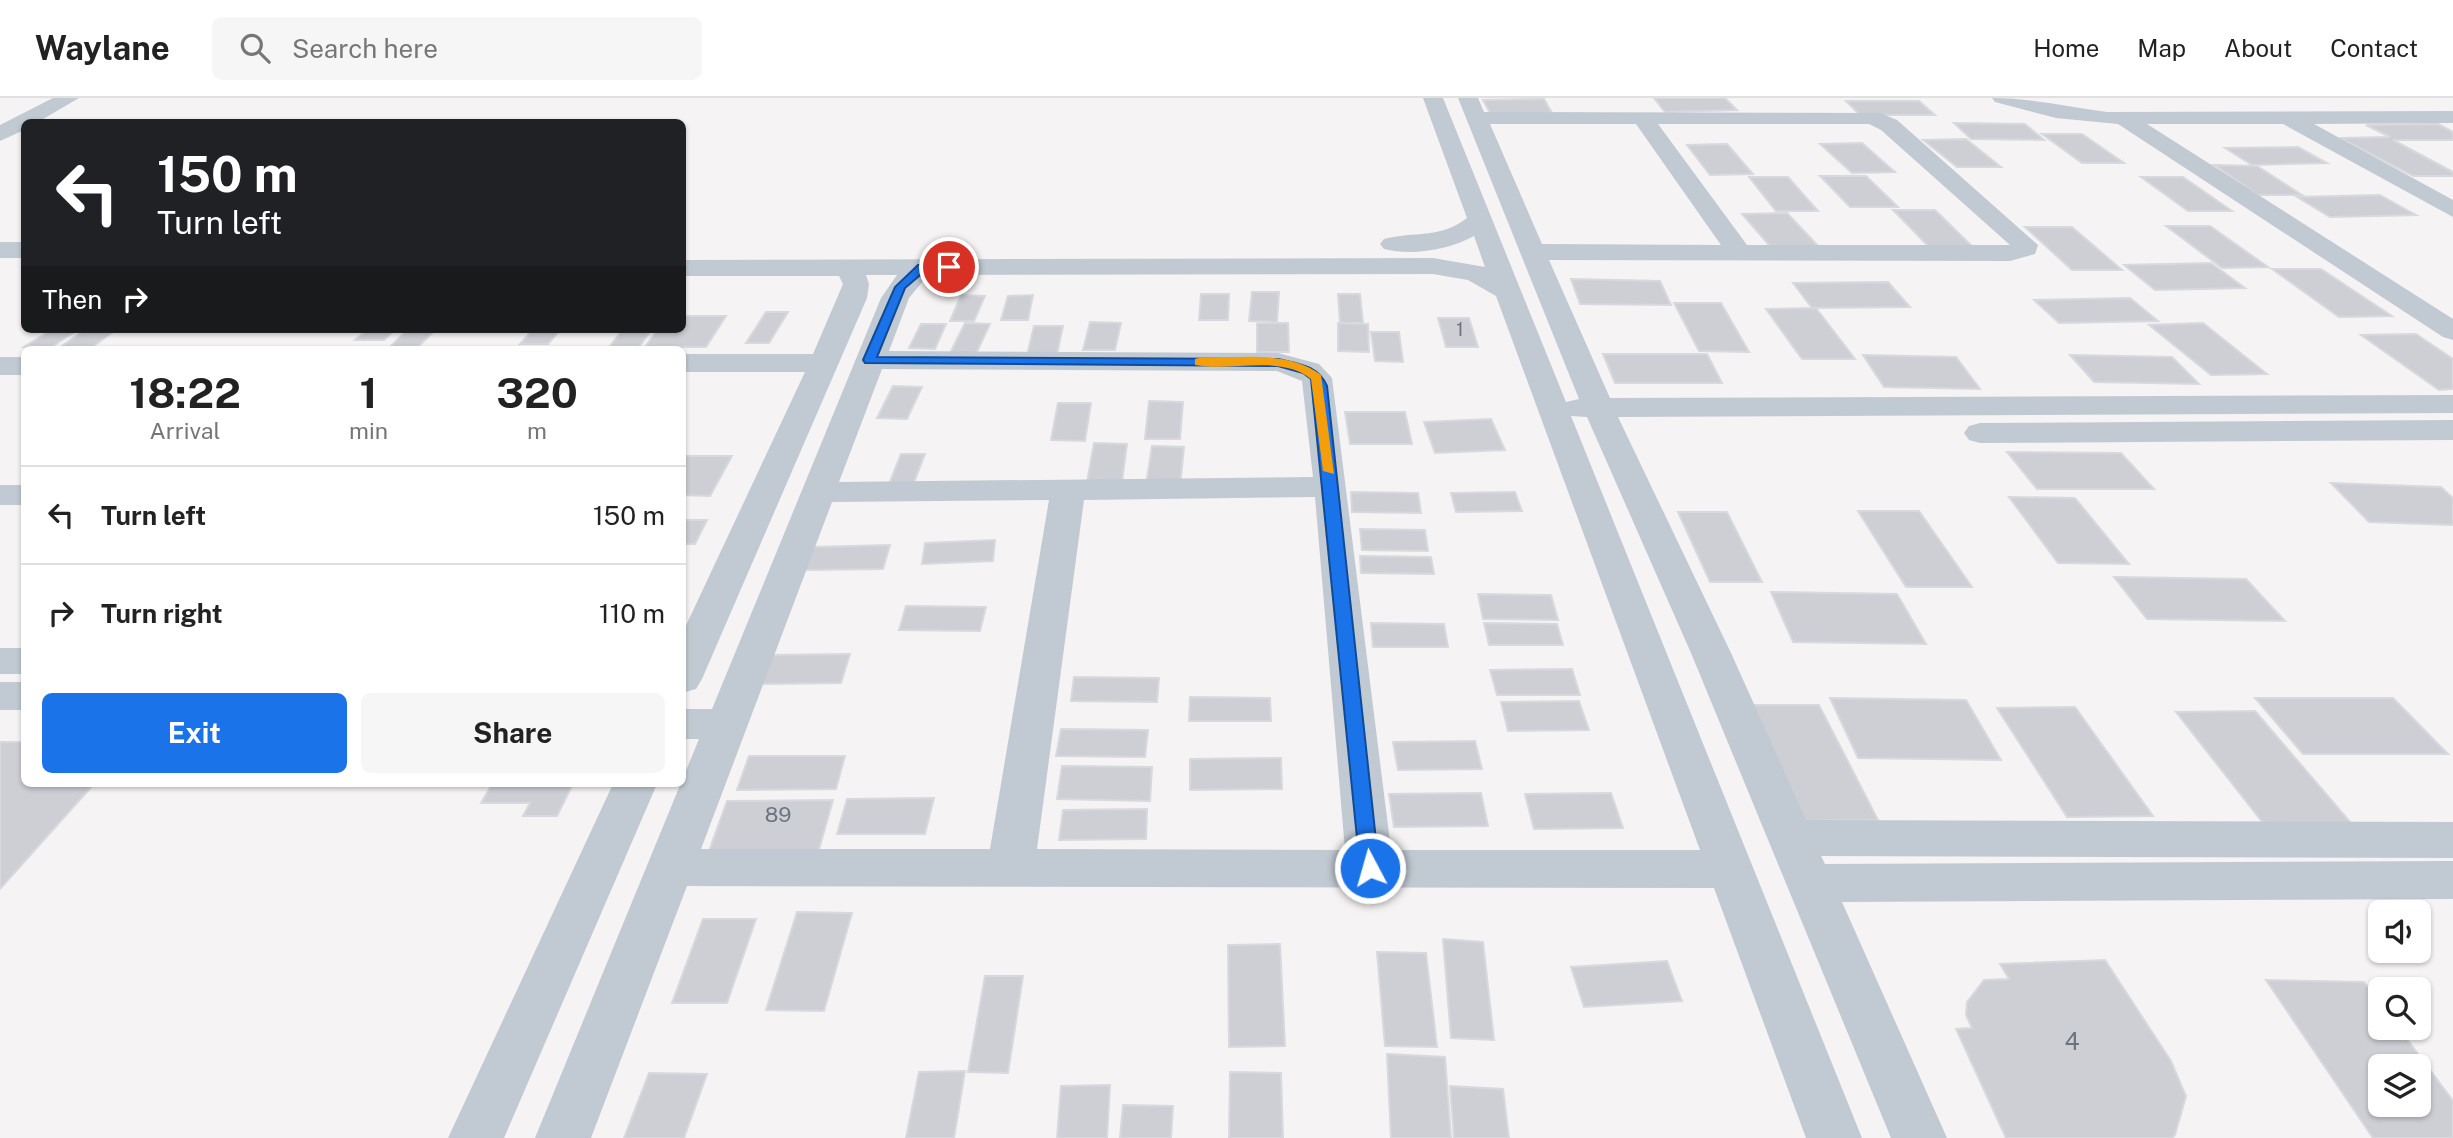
<!DOCTYPE html>
<style>
:root{--surface:#fff;--page:#f6f6f6;--text:#222;--muted:#767676;--line:#e0e0e0;--accent:#1a73e8}
body{margin:0;font-family:"Public Sans",sans-serif;background:var(--page);color:var(--text);height:100vh;display:flex;flex-direction:column;font-size:26px;white-space:nowrap}
*{box-sizing:border-box;margin:0}
p{font-size:23px;color:var(--muted)}
.icon{flex:none;width:38px;height:38px;fill:none;stroke:currentColor;stroke-width:2;stroke-linecap:round;stroke-linejoin:round}
.map{position:relative;flex:1;overflow:hidden}
.side{position:absolute;left:21px;top:248px;width:665px;height:441px;display:flex;flex-direction:column;background:var(--surface);border-radius:10px;box-shadow:0 2px 5px #0004}
.side>*{flex:none}
.hud{position:absolute;left:21px;top:21px;width:665px;height:214px;border-radius:10px;box-shadow:0 2px 5px #0004;background:#202124;color:#fff;overflow:hidden}
.fabs{position:absolute;left:2368px;top:802px;display:grid;gap:14px}
.fabs a{display:grid;place-items:center;width:63px;height:63px;border-radius:10px;background:var(--surface);box-shadow:0 2px 5px #0004;font-size:35px}
.pin{position:absolute;display:grid;place-items:center;width:60px;height:60px;color:#fff;margin:-30px;border:4px solid #fff;border-radius:50%;box-shadow:0 2px 7px #0007}
.me{position:absolute;width:77px;margin:-38px;rotate:354deg;stroke-linejoin:round;filter:drop-shadow(0 0 5px #0008)}
.turn{display:flex;align-items:center;gap:24px;height:147px;padding:0 21px;font-size:32px}
.turn .icon{width:91px;height:91px;stroke-width:2.5}
.turn b{display:block;font-size:49px;line-height:60px}
.then{display:flex;align-items:center;height:66px;padding:0 21px;background:#0003;gap:14px;font-size:26px}
.eta{display:flex;justify-content:space-evenly;align-items:center;height:119px;text-align:center}
.eta b{font-size:42px;font-weight:700;line-height:49px}
.action{display:flex;gap:14px;margin-top:auto;padding:14px 21px}
.action a{flex:1;height:80px;border-radius:10px;background:var(--accent);color:#fff;font-size:28px;font-weight:700;line-height:80px;text-align:center}
.action a+a{background:var(--page);color:var(--text)}
ul{padding:0;list-style:none}
li{display:flex;align-items:center;gap:21px;height:98px;padding:0 21px;border-top:2px solid var(--line)}
li div{flex:1}
li b{display:block;font-size:26px}
li em{font-style:normal}
header{display:flex;align-items:center;gap:42px;box-sizing:border-box;height:98px;padding:0 35px;background:var(--surface);border-bottom:2px solid var(--line)}
header strong{font-size:33px}
nav{display:flex;gap:38px;margin-inline-start:auto;font-size:24px}
.search{width:490px;height:63px;background:var(--page);display:flex;align-items:center;gap:18px;box-sizing:border-box;padding:0 24px;border-radius:10px;color:var(--muted);font-size:26px}
.map>svg:first-child{display:block}
.building{fill:#cdcfd5;stroke:#d7d9de;stroke-width:2;fill-rule:evenodd}
.lines{fill:none;stroke-linecap:round;stroke-linejoin:round}
.minor{fill:#c1cad2;fill-rule:evenodd}
.route{fill:#1a73e8;stroke:#114b97;stroke-width:2}
.slow{fill:#f59e0b}
.labels{text-anchor:middle;stroke-width:7;stroke-linejoin:round;paint-order:stroke}
.far-number-label{font-size:18px;fill:#6b747e}
.number-label{font-size:21px;fill:#6b747e}
.near-number-label{font-size:24px;fill:#6b747e}
</style>
<header>
<strong>Waylane</strong>
<div class="search"><svg class="icon" aria-label="search" viewBox="0 0 24 24"><circle cx="10" cy="10" r="6"/><path d="M15 15l6 6"/></svg>Search here</div>
<nav><a>Home</a><a>Map</a><a>About</a><a>Contact</a></nav>
</header>
<div class="map">
<svg width="2453" height="1040" viewBox="0 0 2453 1040">
<rect width="100%" height="100%" fill="#f5f3f3"/>
<path class="building" d="M 1654,0 L 1725,0 L 1737,12 L 1665,14 Z
M 1544,1 L 1552,15 L 1490,15 L 1483,2 Z
M 1846,3 L 1919,3 L 1935,17 L 1860,17 Z
M 1954,25 L 2025,26 L 2044,42 L 1971,41 Z
M 2438,26 L 2453,34 L 2453,42 L 2393,42 L 2453,74 L 2453,78 L 2413,78 L 2340,40 L 2390,39 L 2366,27 Z
M 2042,36 L 2082,36 L 2124,65 L 2082,65 Z
M 1966,41 L 2001,69 L 1957,69 L 1923,42 Z
M 1862,45 L 1895,74 L 1852,75 L 1820,46 Z
M 1727,46 L 1753,76 L 1710,77 L 1687,47 Z
M 2298,49 L 2327,65 L 2252,67 L 2225,50 Z
M 2214,67 L 2257,68 L 2302,97 L 2258,97 Z
M 1820,78 L 1866,78 L 1898,109 L 1850,109 Z
M 1749,79 L 1788,79 L 1818,113 L 1776,113 Z
M 2141,79 L 2183,79 L 2232,113 L 2188,113 Z
M 2380,97 L 2416,117 L 2330,119 L 2297,99 Z
M 1893,112 L 1935,112 L 1974,150 L 1931,151 Z
M 1787,115 L 1822,152 L 1775,154 L 1742,116 Z
M 2166,128 L 2210,128 L 2268,169 L 2222,170 Z
M 2025,129 L 2072,129 L 2122,172 L 2072,172 Z
M 2211,165 L 2245,190 L 2155,192 L 2124,167 Z
M 2272,171 L 2321,171 L 2392,218 L 2339,219 Z
M 1571,181 L 1660,183 L 1671,207 L 1580,206 Z
M 1888,184 L 1910,209 L 1812,210 L 1793,185 Z
M 1252,194 L 1279,194 L 1277,224 L 1249,223 Z
M 1201,196 L 1229,196 L 1228,222 L 1199,222 Z
M 1338,196 L 1360,196 L 1363,225 L 1340,225 Z
M 961,197 L 985,198 L 974,223 L 950,223 Z
M 1033,197 L 1028,222 L 1001,222 L 1008,198 Z
M 2130,200 L 2158,223 L 2059,225 L 2034,202 Z
M 1674,205 L 1721,205 L 1749,254 L 1699,253 Z
M 1816,210 L 1855,261 L 1802,261 L 1766,211 Z
M 766,214 L 788,214 L 769,245 L 746,245 Z
M 682,218 L 726,218 L 706,249 L 645,249 L 658,231 L 682,231 Z
M 1438,220 L 1469,220 L 1478,249 L 1446,249 Z
M 1090,224 L 1121,225 L 1115,252 L 1083,252 Z
M 965,225 L 990,226 L 975,258 L 949,257 Z
M 1257,225 L 1288,225 L 1289,254 L 1257,254 Z
M 1338,225 L 1368,226 L 1369,254 L 1338,253 Z
M 2203,225 L 2267,276 L 2211,277 L 2149,227 Z
M 921,226 L 946,226 L 935,251 L 909,250 Z
M 1034,228 L 1063,228 L 1056,261 L 1026,261 Z
M 53,231 L 79,231 L 50,250 L 24,249 Z
M 86,231 L 117,231 L 88,252 L 56,252 Z
M 368,231 L 396,231 L 384,242 L 355,242 Z
M 408,231 L 436,231 L 418,249 L 390,249 Z
M 533,231 L 561,231 L 548,246 L 520,246 Z
M 623,231 L 652,231 L 637,252 L 607,252 Z
M 1371,234 L 1399,234 L 1403,264 L 1375,263 Z
M 2416,236 L 2453,261 L 2453,291 L 2439,292 L 2361,237 Z
M 1603,256 L 1707,256 L 1722,285 L 1615,285 Z
M 1863,257 L 1956,259 L 1980,291 L 1884,289 Z
M 2070,257 L 2172,259 L 2199,286 L 2094,284 Z
M 893,288 L 922,289 L 907,321 L 877,320 Z
M 1149,303 L 1183,304 L 1180,341 L 1145,341 Z
M 1058,305 L 1091,305 L 1085,343 L 1051,342 Z
M 1345,314 L 1405,314 L 1412,346 L 1350,346 Z
M 1491,321 L 1505,352 L 1435,355 L 1424,324 Z
M 1094,345 L 1127,346 L 1122,384 L 1087,384 Z
M 1152,348 L 1184,349 L 1180,388 L 1146,387 Z
M 2007,354 L 2121,355 L 2154,391 L 2037,391 Z
M 901,356 L 925,356 L 911,392 L 887,391 Z
M 682,358 L 732,358 L 710,398 L 682,397 Z
M 2331,385 L 2441,389 L 2453,400 L 2453,427 L 2369,424 Z
M 1351,394 L 1418,395 L 1421,415 L 1352,414 Z
M 1515,394 L 1522,413 L 1456,414 L 1451,395 Z
M 2009,399 L 2075,400 L 2129,466 L 2058,465 Z
M 1858,413 L 1919,413 L 1972,489 L 1906,489 Z
M 1678,414 L 1727,414 L 1762,484 L 1710,484 Z
M 682,422 L 707,422 L 695,446 L 682,446 Z
M 1360,431 L 1425,432 L 1428,453 L 1362,452 Z
M 995,442 L 993,463 L 922,466 L 925,445 Z
M 890,447 L 883,471 L 805,472 L 813,449 Z
M 1360,458 L 1431,459 L 1434,476 L 1361,475 Z
M 2114,479 L 2246,481 L 2285,523 L 2147,521 Z
M 1771,494 L 1897,496 L 1926,546 L 1793,544 Z
M 1478,496 L 1551,497 L 1558,522 L 1483,521 Z
M 906,508 L 986,509 L 980,533 L 899,532 Z
M 1371,525 L 1444,526 L 1448,549 L 1373,549 Z
M 1484,525 L 1557,526 L 1563,547 L 1489,547 Z
M 850,556 L 841,585 L 759,586 L 770,557 Z
M 1572,571 L 1580,597 L 1497,597 L 1490,572 Z
M 1074,579 L 1159,580 L 1157,604 L 1071,603 Z
M 1190,599 L 1270,600 L 1271,623 L 1189,623 Z
M 1830,600 L 1966,602 L 2001,662 L 1858,660 Z
M 2255,600 L 2393,600 L 2448,656 L 2303,656 Z
M 1579,603 L 1589,632 L 1508,633 L 1501,604 Z
M 1748,607 L 1819,607 L 1878,722 L 1799,723 Z
M 2075,609 L 2153,718 L 2067,719 L 1997,610 Z
M 2255,613 L 2351,725 L 2263,725 L 2176,614 Z
M 1061,631 L 1148,632 L 1145,659 L 1056,658 Z
M 1475,643 L 1482,671 L 1398,672 L 1393,644 Z
M 0,644 L 24,644 L 24,686 L 94,686 L 0,791 Z
M 749,658 L 845,658 L 836,691 L 737,692 Z
M 1281,660 L 1282,691 L 1190,692 L 1190,661 Z
M 1062,668 L 1152,669 L 1150,703 L 1057,701 Z
M 492,686 L 573,686 L 557,718 L 523,718 L 530,705 L 481,705 Z
M 1481,695 L 1488,728 L 1394,729 L 1389,696 Z
M 1611,695 L 1623,730 L 1534,731 L 1525,696 Z
M 934,700 L 925,736 L 837,736 L 847,701 Z
M 833,702 L 818,755 L 708,756 L 727,703 Z
M 1147,711 L 1146,741 L 1059,742 L 1063,712 Z
M 797,814 L 852,815 L 824,913 L 766,912 Z
M 703,821 L 756,821 L 727,905 L 672,905 Z
M 1443,841 L 1483,844 L 1494,942 L 1451,940 Z
M 1280,846 L 1285,948 L 1229,949 L 1228,847 Z
M 1377,854 L 1426,855 L 1437,949 L 1385,948 Z
M 2105,862 L 2171,963 L 2186,998 L 2175,1037 L 2172,1040 L 2006,1040 L 1956,931 L 1972,930 L 1966,917 L 1967,904 L 1984,882 L 2009,881 L 2000,866 Z
M 1667,863 L 1682,903 L 1584,909 L 1571,869 Z
M 985,878 L 1023,878 L 1008,975 L 968,974 Z
M 2266,882 L 2364,884 L 2380,905 L 2380,929 L 2398,929 L 2453,1003 L 2453,1040 L 2373,1040 ZM 2380,968 L 2418,968 L 2418,1006 L 2380,1006 Z
M 1387,956 L 1445,959 L 1451,1040 L 1391,1040 Z
M 965,973 L 954,1040 L 906,1040 L 919,974 Z
M 1230,974 L 1281,975 L 1283,1040 L 1229,1040 Z
M 649,975 L 707,976 L 684,1040 L 624,1040 Z
M 1110,987 L 1107,1040 L 1057,1040 L 1061,988 Z
M 1450,988 L 1503,991 L 1509,1040 L 1454,1040 Z
M 1123,1007 L 1173,1008 L 1171,1040 L 1120,1040 Z"/>
<g class="lines">
<path class="minor" d="M 53,0 L 79,0 L 38,24 L 24,24 L 24,32 L 0,43 L 0,27 Z
M 1423,0 L 1443,0 L 1566,304 L 1579,301 L 1458,0 L 1478,0 L 1484,14 L 1880,15 L 1897,22 L 2038,147 L 2035,156 L 2010,163 L 1549,162 L 1610,300 L 2453,297 L 2453,315 L 1618,319 L 1731,555 L 1806,722 L 2453,724 L 2453,760 L 1821,758 L 1825,766 L 2453,763 L 2453,801 L 1842,804 L 1947,1040 L 1891,1040 L 1691,555 L 1587,319 L 1571,318 L 1862,1040 L 1806,1040 L 1714,790 L 687,788 L 591,1040 L 535,1040 L 699,641 L 682,641 L 682,611 L 712,611 L 881,200 L 897,177 L 866,177 L 869,186 L 867,200 L 702,581 L 696,591 L 682,595 L 682,536 L 805,274 L 682,274 L 682,256 L 813,256 L 843,186 L 839,178 L 682,178 L 682,162 L 1433,160 L 1485,169 L 1474,138 C 1449,152 1411,158 1384,151 L 1380,146 L 1384,141 C 1414,133 1441,141 1467,120 ZM 1490,26 L 1636,26 L 1721,147 L 1542,146 ZM 1658,26 L 1869,26 L 1881,32 L 2010,147 L 1747,147 ZM 1433,176 L 1468,182 L 1496,198 L 1700,752 L 1391,752 L 1332,280 L 1319,266 L 1278,255 L 889,253 L 909,200 L 928,177 ZM 882,271 L 1277,273 L 1302,283 L 1313,379 L 839,384 ZM 1315,399 L 1345,752 L 1037,751 L 1084,402 ZM 1049,402 L 990,751 L 701,751 L 832,404 Z
M 1992,0 C 2031,0 2068,9 2107,14 L 2453,13 L 2453,25 L 2314,26 L 2453,102 L 2453,119 L 2283,26 L 2147,26 L 2453,221 L 2453,242 L 2443,239 L 2118,26 L 2056,20 L 1995,4 Z
M 0,144 L 24,144 L 24,160 L 0,160 Z
M 0,259 L 24,259 L 24,277 L 0,277 Z
M 2453,322 L 2453,342 L 1980,345 L 1969,342 L 1964,335 L 1969,328 L 1980,325 Z
M 0,387 L 24,387 L 24,407 L 0,407 Z
M 0,550 L 24,550 L 24,576 L 0,576 Z
M 0,584 L 24,584 L 24,612 L 0,612 Z
M 613,686 L 657,686 L 504,1040 L 448,1040 Z"/>
</g>
<path class="route" d="M 949,166 L 954,169 L 953,172 L 925,173 L 905,190 L 877,259 L 1278,261 C 1299,266 1318,267 1327,288 L 1379,770 L 1377,776 L 1363,776 L 1360,770 L 1311,281 L 1303,275 L 1278,268 L 865,265 L 863,262 L 895,189 L 918,167 Z"/>
<path class="slow" d="M 1199,260 C 1237,260 1290,252 1321,277 L 1334,376 L 1323,373 L 1311,281 C 1280,256 1231,274 1195,267 L 1195,261 Z"/>
<g class="labels">
<g class="far-number-label">
<text x="1460" y="238">1</text>
</g>
<g class="number-label">
<text x="778" y="724">89</text>
</g>
<g class="near-number-label">
<text x="2072" y="952">4</text>
</g>
</g>
</svg>
<div class="fabs">
<a><svg class="icon" aria-label="sound" viewBox="0 0 24 24"><path d="M4 9h4l5-4v14l-5-4H4zM17 9q2 3 0 6"/></svg></a>
<a><svg class="icon" aria-label="search" viewBox="0 0 24 24"><circle cx="10" cy="10" r="6"/><path d="M15 15l6 6"/></svg></a>
<a><svg class="icon" aria-label="layers" viewBox="0 0 24 24"><path d="M12 4l9 5-9 5-9-5zM3 14l9 5 9-5"/></svg></a>
</div>
<div class="pin" style="left:949px;top:169px;background:#d93025"><svg class="icon" aria-label="arrive" viewBox="0 0 24 24"><path d="M6 21V4h12l-3 4 3 4H6"/></svg></div>
<svg class="me" style="left:1370px;top:770px" viewBox="-20 -20 40 40"><circle r="17" fill="#1a73e8" stroke="#fff" stroke-width="3"/><path d="M0-11L8 9 0 5-8 9z" fill="#fff"/></svg>
<div class="hud">
<div class="turn"><svg class="icon" aria-label="left" viewBox="0 0 24 24"><path d="M17 20v-9H6M10 6l-5 5 5 5"/></svg><div><b>150 m</b>Turn left</div></div>
<div class="then">Then<svg class="icon" aria-label="right" viewBox="0 0 24 24"><path d="M7 20v-9h11M14 6l5 5-5 5"/></svg></div>
</div>
<section class="side">
<div class="eta">
<div><b>18:22</b><p>Arrival</p></div>
<div><b>1</b><p>min</p></div>
<div><b>320</b><p>m</p></div>
</div>
<ul>
<li><svg class="icon" aria-label="left" viewBox="0 0 24 24"><path d="M17 20v-9H6M10 6l-5 5 5 5"/></svg><div><b>Turn left</b></div><em>150 m</em></li>
<li><svg class="icon" aria-label="right" viewBox="0 0 24 24"><path d="M7 20v-9h11M14 6l5 5-5 5"/></svg><div><b>Turn right</b></div><em>110 m</em></li>
</ul>
<div class="action"><a>Exit</a><a>Share</a></div>
</section>
</div>
